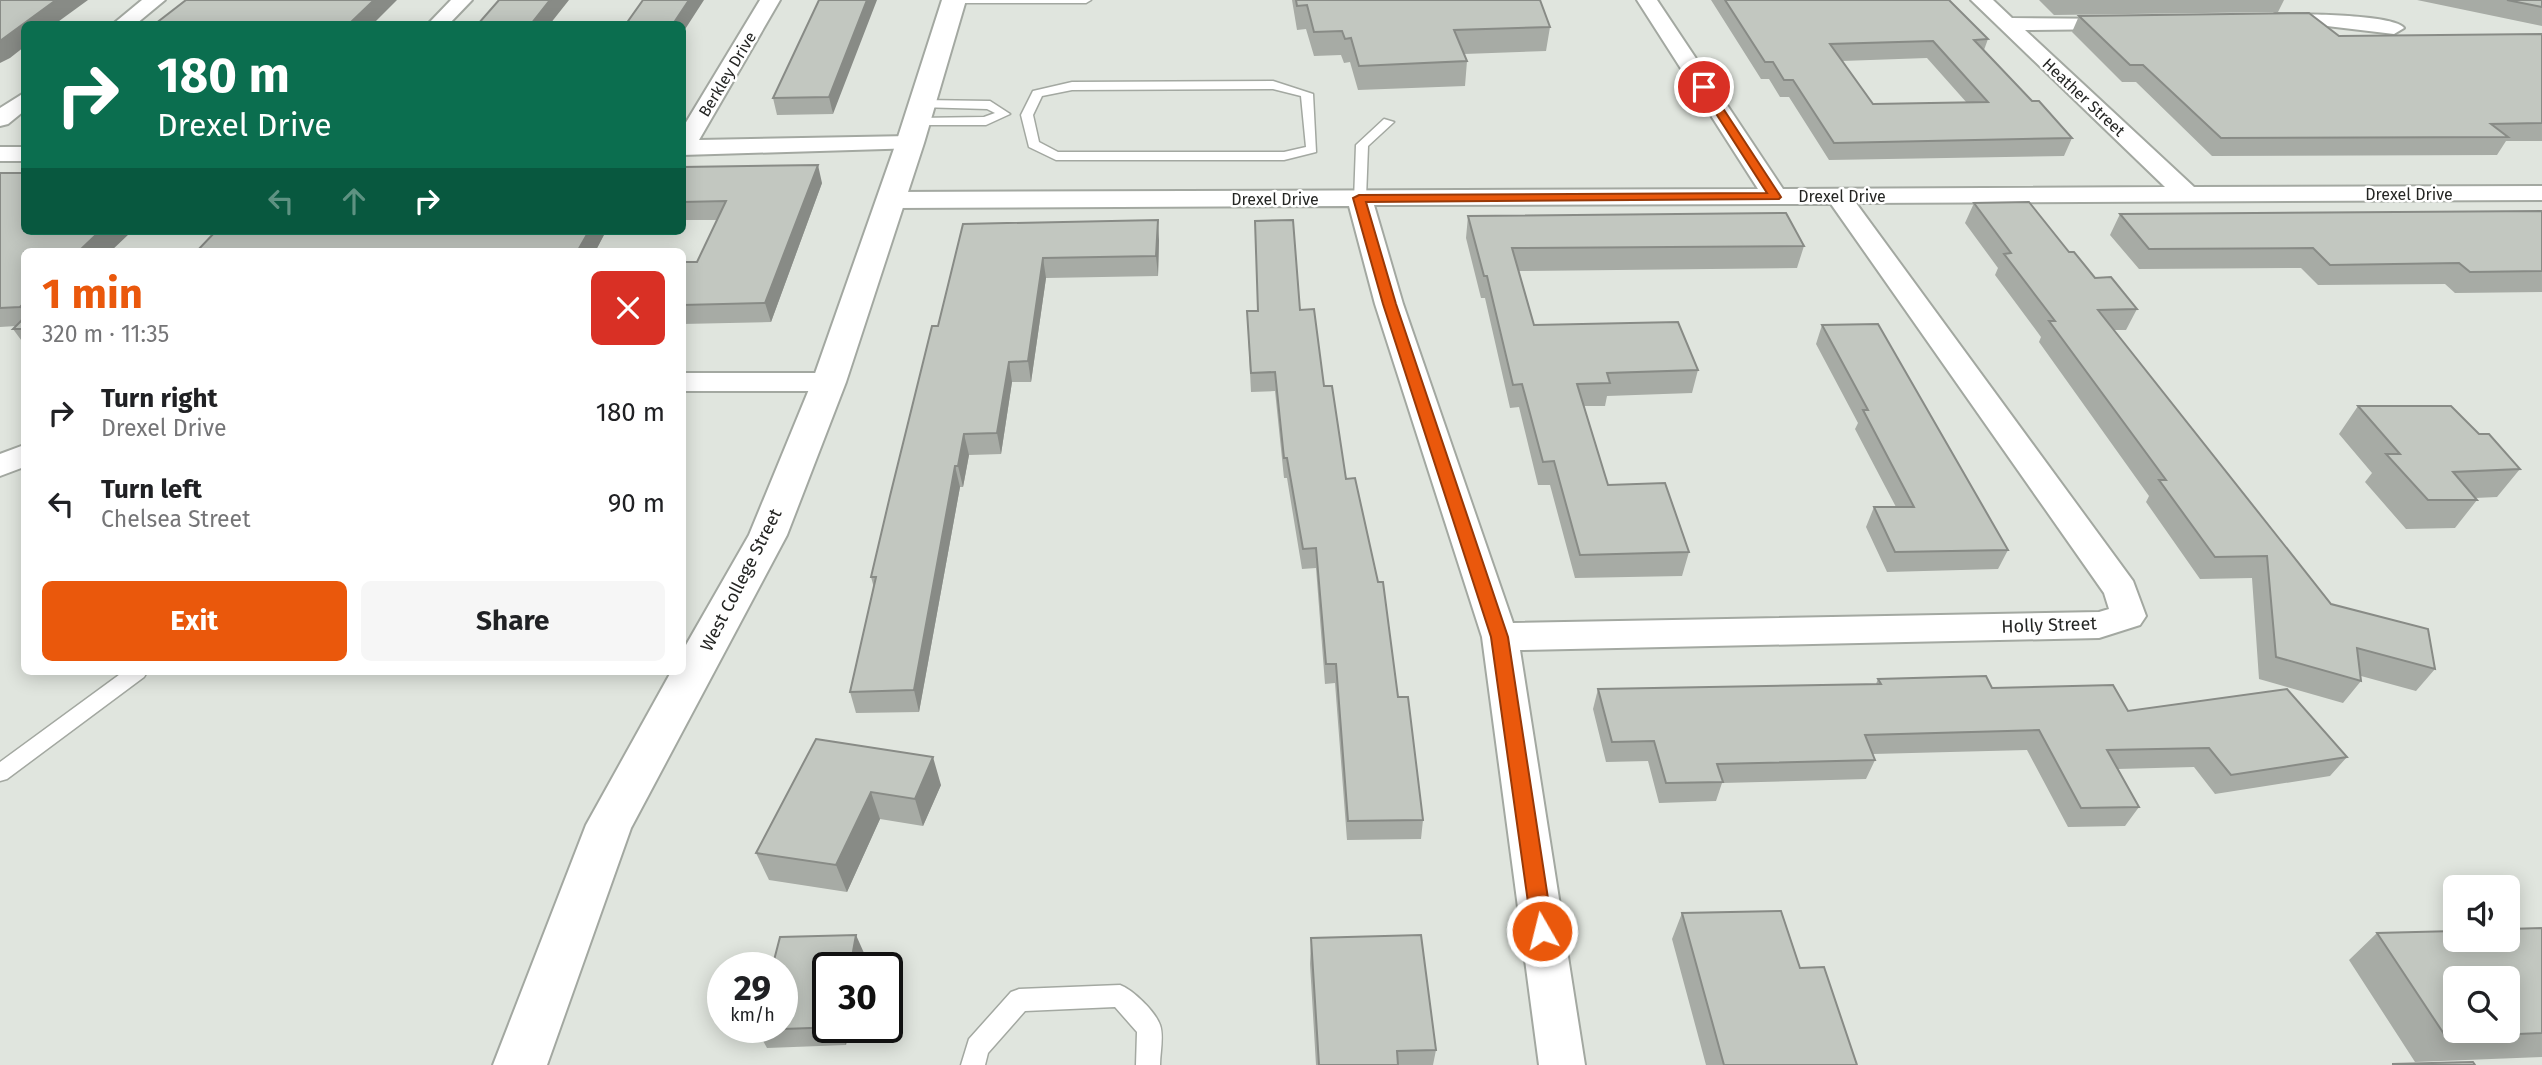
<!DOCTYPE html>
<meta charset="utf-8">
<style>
:root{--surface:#fff;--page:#f6f6f6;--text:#202124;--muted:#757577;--accent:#ea580c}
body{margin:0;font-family:"Fira Sans",sans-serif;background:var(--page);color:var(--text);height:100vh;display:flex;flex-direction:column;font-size:26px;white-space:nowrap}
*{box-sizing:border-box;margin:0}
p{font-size:23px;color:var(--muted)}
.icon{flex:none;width:38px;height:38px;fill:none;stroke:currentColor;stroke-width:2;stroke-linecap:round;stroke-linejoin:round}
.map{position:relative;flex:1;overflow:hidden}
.sheet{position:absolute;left:21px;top:248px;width:665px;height:427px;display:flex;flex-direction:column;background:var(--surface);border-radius:10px;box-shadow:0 4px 18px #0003}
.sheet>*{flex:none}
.banner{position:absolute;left:21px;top:21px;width:665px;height:214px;border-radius:10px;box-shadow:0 4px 18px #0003;background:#0b6e4f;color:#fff;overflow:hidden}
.tools{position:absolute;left:2443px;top:875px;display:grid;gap:14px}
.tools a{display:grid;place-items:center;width:77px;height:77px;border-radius:10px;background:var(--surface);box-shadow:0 4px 18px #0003;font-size:35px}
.speed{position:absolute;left:707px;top:952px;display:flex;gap:14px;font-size:35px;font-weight:700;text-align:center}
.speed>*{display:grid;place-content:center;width:91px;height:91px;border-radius:50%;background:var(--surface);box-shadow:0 4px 18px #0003;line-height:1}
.speed small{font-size:18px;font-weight:400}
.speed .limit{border:4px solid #111;border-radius:10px;background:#fff;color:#111}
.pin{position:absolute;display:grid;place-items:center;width:60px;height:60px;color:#fff;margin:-30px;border:4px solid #fff;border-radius:50%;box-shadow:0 2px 7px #0007}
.me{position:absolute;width:77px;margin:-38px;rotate:352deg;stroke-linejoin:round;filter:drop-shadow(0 0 5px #0008)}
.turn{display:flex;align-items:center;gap:24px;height:147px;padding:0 21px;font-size:32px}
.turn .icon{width:91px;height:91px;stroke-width:2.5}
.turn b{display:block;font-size:49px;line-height:60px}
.lanes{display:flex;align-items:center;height:66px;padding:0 21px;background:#0003;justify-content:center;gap:35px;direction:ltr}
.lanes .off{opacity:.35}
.round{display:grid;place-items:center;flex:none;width:74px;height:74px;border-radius:10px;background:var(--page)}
.headline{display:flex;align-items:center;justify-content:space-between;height:119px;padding:0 21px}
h1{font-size:42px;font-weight:700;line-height:52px;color:var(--accent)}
.button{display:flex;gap:14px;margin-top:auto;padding:14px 21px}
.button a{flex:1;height:80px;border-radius:10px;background:var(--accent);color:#fff;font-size:28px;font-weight:700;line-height:80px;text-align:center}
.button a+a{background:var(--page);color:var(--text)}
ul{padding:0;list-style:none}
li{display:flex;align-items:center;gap:21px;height:91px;padding:0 21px}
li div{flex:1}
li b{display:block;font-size:26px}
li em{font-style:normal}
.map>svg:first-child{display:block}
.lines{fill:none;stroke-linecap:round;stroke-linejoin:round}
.service-casing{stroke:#a3a8a1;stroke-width:3}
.minor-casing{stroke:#a3a8a1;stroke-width:4}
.tertiary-casing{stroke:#a3a8a1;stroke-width:4}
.service{fill:#fff;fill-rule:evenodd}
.minor{fill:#fff;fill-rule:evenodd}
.tertiary{fill:#fff;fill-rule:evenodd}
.wall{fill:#a7aba5;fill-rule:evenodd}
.shaded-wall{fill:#888b86}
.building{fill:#c2c7c0;stroke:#888b86;stroke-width:2;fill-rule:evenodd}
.route{fill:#ea580c;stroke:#983908;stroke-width:2}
.labels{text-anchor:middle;stroke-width:5;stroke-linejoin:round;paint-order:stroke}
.far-street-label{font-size:16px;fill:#252624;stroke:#fff}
.street-label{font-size:18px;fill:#252624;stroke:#fff}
</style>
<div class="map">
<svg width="2542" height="1065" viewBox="0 0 2542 1065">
<rect width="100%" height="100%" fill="#e0e5de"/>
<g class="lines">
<defs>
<path id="service" d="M 949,0 L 1091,0 L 1086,3 L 954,3 Z
M 1273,81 L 1313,94 L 1316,152 L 1284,160 L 1056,160 L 1029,147 L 1021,115 L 1033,91 L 1072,82 ZM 1273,89 L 1301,96 L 1306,147 L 1284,152 L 1058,152 L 1039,142 L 1033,115 L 1042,96 L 1072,90 Z
M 922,100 L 990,101 L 1010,114 L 986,125 L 913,125 L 911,122 L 917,118 L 984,117 L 995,113 L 987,109 L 918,107 L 918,101 Z
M 1384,119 L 1394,122 L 1368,146 L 1366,198 L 1359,202 L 1354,201 L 1356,145 Z
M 123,672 L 147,672 L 144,677 L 7,779 L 0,781 L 0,762 Z
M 1120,985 C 1133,990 1155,1011 1160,1025 C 1164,1036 1160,1053 1160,1065 L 1136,1065 L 1137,1032 L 1115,1007 L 1025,1011 L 988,1053 L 985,1065 L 961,1065 L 969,1039 L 1011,992 L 1019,989 Z"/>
<path id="minor" d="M 142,0 L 165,0 L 136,24 L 113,24 Z
M 451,0 L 472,0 L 449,24 L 428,24 Z
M 760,0 L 780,0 L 699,140 L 910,136 L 918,138 L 922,143 L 918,148 L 682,155 L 682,129 Z
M 1637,0 L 1657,0 L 1783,189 L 2165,187 L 1971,0 L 1993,0 L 2012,18 L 2127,19 L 2130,23 L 2127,27 L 2120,29 L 2025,30 L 2194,187 L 2542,186 L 2542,200 L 1856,203 L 2133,581 L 2146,616 L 2140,625 L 2099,638 L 1520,650 L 1585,1065 L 1539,1065 L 1482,637 L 1375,304 L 1349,206 L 891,208 L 882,205 L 878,200 L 882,195 L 891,192 L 1758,189 ZM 1831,204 L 2104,593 L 2109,609 L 2099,612 L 1513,623 L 1403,304 L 1374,205 Z
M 2275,14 C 2296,14 2394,14 2404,28 L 2394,34 L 2327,26 L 2268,24 L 2265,20 Z
M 24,93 L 24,111 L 8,124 L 0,126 L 0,108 Z
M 0,147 L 24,147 L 24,161 L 0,161 Z
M 682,373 L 829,373 L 839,376 L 844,382 L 839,388 L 829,391 L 682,391 Z
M 24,445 L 24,467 L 0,476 L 0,454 Z"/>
<path id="tertiary" d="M 942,0 L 966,0 L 924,143 L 846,382 L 787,535 L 631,828 L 547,1065 L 493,1065 L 586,825 L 671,672 L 682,672 L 682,652 L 749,535 L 812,382 L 896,143 Z"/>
</defs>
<use href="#service" class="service-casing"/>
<use href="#minor" class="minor-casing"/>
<use href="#tertiary" class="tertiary-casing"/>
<use href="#service" class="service"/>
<use href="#minor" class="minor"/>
<use href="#tertiary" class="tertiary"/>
</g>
<path class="wall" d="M 819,0 L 833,114 L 777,115 L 773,98 Z
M 1292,0 L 1540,0 L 1550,27 L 1546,51 L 1464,54 L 1467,61 L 1465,86 L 1358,90 L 1350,62 L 1344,63 L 1341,55 L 1314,56 L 1306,29 L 1297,30 Z
M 1711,0 L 1949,0 L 1988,39 L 1984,50 L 2032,101 L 2072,138 L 2064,156 L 1829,160 L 1789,97 L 1780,97 L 1769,79 L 1761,79 ZM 1927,58 L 1967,103 L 1873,104 L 1842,61 Z
M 2039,0 L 2284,0 L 2278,12 L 2054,15 Z
M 2417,0 L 2542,0 L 2542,26 Z
M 2079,16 L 2339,36 L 2542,34 L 2542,141 L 2506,141 L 2497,155 L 2212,156 L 2136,82 L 2122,82 L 2072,32 Z
M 682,167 L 822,183 L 771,322 L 682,324 L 682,262 L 697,262 L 717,220 L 682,220 Z
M 0,173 L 24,231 L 606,231 L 595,252 L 196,252 L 215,232 L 129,234 L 24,252 L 24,344 L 13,329 L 16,326 L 0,327 Z
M 1974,203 L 2069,252 L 2095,278 L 2137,309 L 2126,330 L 2114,330 L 2331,604 L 2435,669 L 2416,691 L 2361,676 L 2361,681 L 2343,703 L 2259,679 L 2252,578 L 2200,579 L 2146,502 L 2149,496 L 2039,342 L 2041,337 L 1995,275 L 1998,268 L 1965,223 Z
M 2542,211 L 2542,292 L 2455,293 L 2445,284 L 2318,285 L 2301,268 L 2139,269 L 2110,235 L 2120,214 Z
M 1468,216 L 1804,246 L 1797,268 L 1519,271 L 1534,325 L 1698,370 L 1692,393 L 1607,396 L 1605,406 L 1584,406 L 1608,485 L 1689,552 L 1682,576 L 1575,578 L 1550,485 L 1538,485 L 1519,407 L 1510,408 L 1485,298 L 1481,298 L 1466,238 Z
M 963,224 L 1159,240 L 1158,276 L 1046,278 L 1031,382 L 1012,382 L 1001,454 L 969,455 L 963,487 L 960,487 L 919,712 L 856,713 L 850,692 L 874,588 L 871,577 L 938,326 Z
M 1300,310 L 1324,386 L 1398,697 L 1423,820 L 1421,839 L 1347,840 L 1335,683 L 1325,684 L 1316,568 L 1302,569 L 1287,478 L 1284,478 L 1275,391 L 1251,392 L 1247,311 Z
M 1822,325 L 2008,550 L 1998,569 L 1887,572 L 1866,527 L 1874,507 L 1896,507 L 1855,429 L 1858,423 L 1816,344 Z
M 2358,406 L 2479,434 L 2520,469 L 2497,497 L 2475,498 L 2477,500 L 2455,528 L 2406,529 L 2365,482 L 2372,473 L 2339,434 Z
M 1878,679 L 1992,688 L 2128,711 L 2347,757 L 2330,776 L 2215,794 L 2194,767 L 2117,769 L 2139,807 L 2125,826 L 2068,827 L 2027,750 L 1873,754 L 1875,760 L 1866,779 L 1722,783 L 1716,801 L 1659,803 L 1648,761 L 1606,762 L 1593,709 L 1598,689 L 1876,684 Z
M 816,739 L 941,785 L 923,826 L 880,819 L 847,892 L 769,880 L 756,853 Z
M 1682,913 L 1800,968 L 1857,1065 L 1706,1065 L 1672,939 Z
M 2542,928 L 2542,1057 L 2415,1062 L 2349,960 L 2377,933 Z
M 1311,938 L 1436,1050 L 1433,1065 L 1316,1065 L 1310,964 Z
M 864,953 L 828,1027 L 849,1027 L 846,1045 L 767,1048 L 757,1030 Z"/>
<path class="shaded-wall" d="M 56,0 L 88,0 L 55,24 L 24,24 L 24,47 L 10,58 L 0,63 L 0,41 Z
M 374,0 L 397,0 L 373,24 L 349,24 Z
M 550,0 L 569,0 L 550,24 L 531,24 Z
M 689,0 L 704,0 L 682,34 L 682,24 L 673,24 Z
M 867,0 L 877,0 L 833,114 L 829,97 Z
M 818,165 L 822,183 L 771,322 L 765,303 Z
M 1158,220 L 1159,240 L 1158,276 L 1156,256 Z
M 100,231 L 127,231 L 129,234 L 110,252 L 78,252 Z
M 589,231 L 606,231 L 595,252 L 577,252 Z
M 1043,258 L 1046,278 L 1031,382 L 1028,361 Z
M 24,303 L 24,314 L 20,307 Z
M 1009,362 L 1012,382 L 1001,454 L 997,433 Z
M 964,434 L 969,455 L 963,487 L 958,466 Z
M 955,466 L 960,487 L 919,712 L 914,690 Z
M 933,757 L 941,785 L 923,826 L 915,799 Z
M 871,792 L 880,819 L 847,892 L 836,865 Z
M 856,935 L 864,953 L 861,968 L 850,968 Z
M 838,1027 L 849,1027 L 846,1045 Z"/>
<path class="building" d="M 0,0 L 56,0 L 0,41 Z
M 186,0 L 374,0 L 349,24 L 155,24 Z
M 499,0 L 550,0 L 531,24 L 478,24 Z
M 643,0 L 689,0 L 673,24 L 626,24 Z
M 819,0 L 867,0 L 829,97 L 773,98 Z
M 1296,0 L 1540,0 L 1550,27 L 1454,30 L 1467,61 L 1359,66 L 1351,38 L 1345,39 L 1342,31 L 1314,32 L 1307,5 L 1297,6 Z
M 1725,0 L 1949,0 L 1988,39 L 1974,40 L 2032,101 L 2039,101 L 2072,138 L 1834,143 L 1793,80 L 1784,80 L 1773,62 L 1765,62 ZM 1933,41 L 1988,102 L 1873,104 L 1830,44 Z
M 2507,0 L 2542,0 L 2542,7 Z
M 2309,13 L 2339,36 L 2542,34 L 2542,123 L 2491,124 L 2508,137 L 2221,138 L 2143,65 L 2130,65 L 2079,16 Z
M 818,165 L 765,303 L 682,305 L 682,262 L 697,262 L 726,201 L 682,202 L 682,167 Z
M 0,173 L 24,173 L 24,231 L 100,231 L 78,252 L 24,252 L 24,303 L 20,307 L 0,308 Z
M 2029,202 L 2069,252 L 2074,252 L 2095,278 L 2111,277 L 2137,309 L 2098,310 L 2331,604 L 2428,629 L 2435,669 L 2357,648 L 2361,681 L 2276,657 L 2267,556 L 2215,557 L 2159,480 L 2166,480 L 2049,321 L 2055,321 L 2004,254 L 2011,253 L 1974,203 Z
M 2542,211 L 2542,271 L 2470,272 L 2459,263 L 2330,265 L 2313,248 L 2149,249 L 2120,214 Z
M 1786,213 L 1804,246 L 1512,248 L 1534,325 L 1678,322 L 1698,370 L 1607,373 L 1610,383 L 1577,384 L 1608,485 L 1665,483 L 1689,552 L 1580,555 L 1554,461 L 1543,462 L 1522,384 L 1513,385 L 1487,276 L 1484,276 L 1468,216 Z
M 1158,220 L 1156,256 L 1043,258 L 1028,361 L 1009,362 L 997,433 L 964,434 L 958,466 L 955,466 L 914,690 L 850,692 L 876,577 L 871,577 L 890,496 L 932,326 L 938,326 L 963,224 Z
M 1293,220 L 1300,310 L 1314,309 L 1324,386 L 1332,386 L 1346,479 L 1355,478 L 1378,582 L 1383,582 L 1398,697 L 1408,697 L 1423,820 L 1348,821 L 1336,664 L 1326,664 L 1316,548 L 1303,549 L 1287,458 L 1284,458 L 1275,372 L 1251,373 L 1247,311 L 1258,311 L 1255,221 Z
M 216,231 L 589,231 L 577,252 L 196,252 Z
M 24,318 L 24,329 L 13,329 Z
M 1878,324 L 2008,550 L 1895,552 L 1874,507 L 1914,507 L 1863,410 L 1868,410 L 1822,325 Z
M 2358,406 L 2451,406 L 2479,434 L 2489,434 L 2520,469 L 2453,472 L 2477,500 L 2428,500 L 2386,454 L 2400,454 Z
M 1986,676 L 1992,688 L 2113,685 L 2128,711 L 2287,689 L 2347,757 L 2231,775 L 2209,748 L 2107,750 L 2139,807 L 2081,808 L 2039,730 L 1865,735 L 1875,760 L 1717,764 L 1723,782 L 1666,783 L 1654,741 L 1612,742 L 1598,689 L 1881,684 L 1878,679 Z
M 816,739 L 933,757 L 915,799 L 871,792 L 836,865 L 756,853 Z
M 1781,911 L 1800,968 L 1824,967 L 1857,1065 L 1724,1065 L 1682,913 Z
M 2542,928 L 2542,1033 L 2446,1037 L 2377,933 L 2455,931 L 2455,940 L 2508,940 L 2508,929 ZM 2455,978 L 2508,978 L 2508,1031 L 2455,1031 Z
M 856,935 L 850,968 L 828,968 L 828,1027 L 838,1027 L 757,1030 L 758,1027 L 782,1027 L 782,968 L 772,968 L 780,937 Z
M 1421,935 L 1436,1050 L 1397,1051 L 1398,1065 L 1319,1065 L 1311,938 Z
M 2473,1062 L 2475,1065 L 2392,1064 Z"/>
<path class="route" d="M 1704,84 L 1709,87 L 1781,197 L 1779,199 L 1366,202 L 1396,304 L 1508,637 L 1553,931 L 1550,938 L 1542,940 L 1535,938 L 1532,931 L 1491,637 L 1383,304 L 1353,198 L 1359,195 L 1767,193 L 1699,87 Z"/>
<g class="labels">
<g class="far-street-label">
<text transform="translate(727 74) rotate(-59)" y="6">Berkley Drive</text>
<text transform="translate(2084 97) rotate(43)" y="6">Heather Street</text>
<text x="2409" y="200">Drexel Drive</text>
<text x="1842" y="202">Drexel Drive</text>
<text x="1275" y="205">Drexel Drive</text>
</g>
<g class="street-label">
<text transform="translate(741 580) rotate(-63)" y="6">West College Street</text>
<text transform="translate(2049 625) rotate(-2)" y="6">Holly Street</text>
</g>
</g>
</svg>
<div class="tools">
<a><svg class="icon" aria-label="sound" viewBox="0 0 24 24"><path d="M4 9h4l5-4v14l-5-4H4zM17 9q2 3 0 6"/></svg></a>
<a><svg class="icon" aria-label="search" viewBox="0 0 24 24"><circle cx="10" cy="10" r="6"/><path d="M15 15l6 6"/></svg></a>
</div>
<div class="speed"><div>29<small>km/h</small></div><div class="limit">30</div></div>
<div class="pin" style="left:1704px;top:87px;background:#d93025"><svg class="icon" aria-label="arrive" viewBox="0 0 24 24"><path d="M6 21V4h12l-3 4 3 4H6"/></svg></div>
<svg class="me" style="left:1542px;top:931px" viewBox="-20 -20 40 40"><circle r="17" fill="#ea580c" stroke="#fff" stroke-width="3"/><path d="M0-11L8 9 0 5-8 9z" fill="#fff"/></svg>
<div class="banner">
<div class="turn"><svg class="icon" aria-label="right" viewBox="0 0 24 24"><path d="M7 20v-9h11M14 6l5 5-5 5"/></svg><div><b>180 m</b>Drexel Drive</div></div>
<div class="lanes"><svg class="icon off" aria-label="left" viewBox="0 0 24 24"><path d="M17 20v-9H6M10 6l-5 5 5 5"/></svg><svg class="icon off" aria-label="ahead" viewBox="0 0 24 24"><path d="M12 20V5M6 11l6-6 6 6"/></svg><svg class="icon" aria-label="right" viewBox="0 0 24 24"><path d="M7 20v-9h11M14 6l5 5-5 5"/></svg></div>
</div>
<section class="sheet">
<div class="headline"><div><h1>1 min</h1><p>320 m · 11:35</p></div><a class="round" style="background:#d93025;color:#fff"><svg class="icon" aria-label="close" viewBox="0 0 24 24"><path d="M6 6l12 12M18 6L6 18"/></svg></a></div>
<ul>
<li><svg class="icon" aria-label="right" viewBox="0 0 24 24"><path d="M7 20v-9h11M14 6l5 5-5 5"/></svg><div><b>Turn right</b><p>Drexel Drive</p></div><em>180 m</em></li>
<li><svg class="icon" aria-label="left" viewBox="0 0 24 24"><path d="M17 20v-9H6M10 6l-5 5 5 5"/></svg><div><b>Turn left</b><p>Chelsea Street</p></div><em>90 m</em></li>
</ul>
<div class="button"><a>Exit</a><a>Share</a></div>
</section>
</div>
